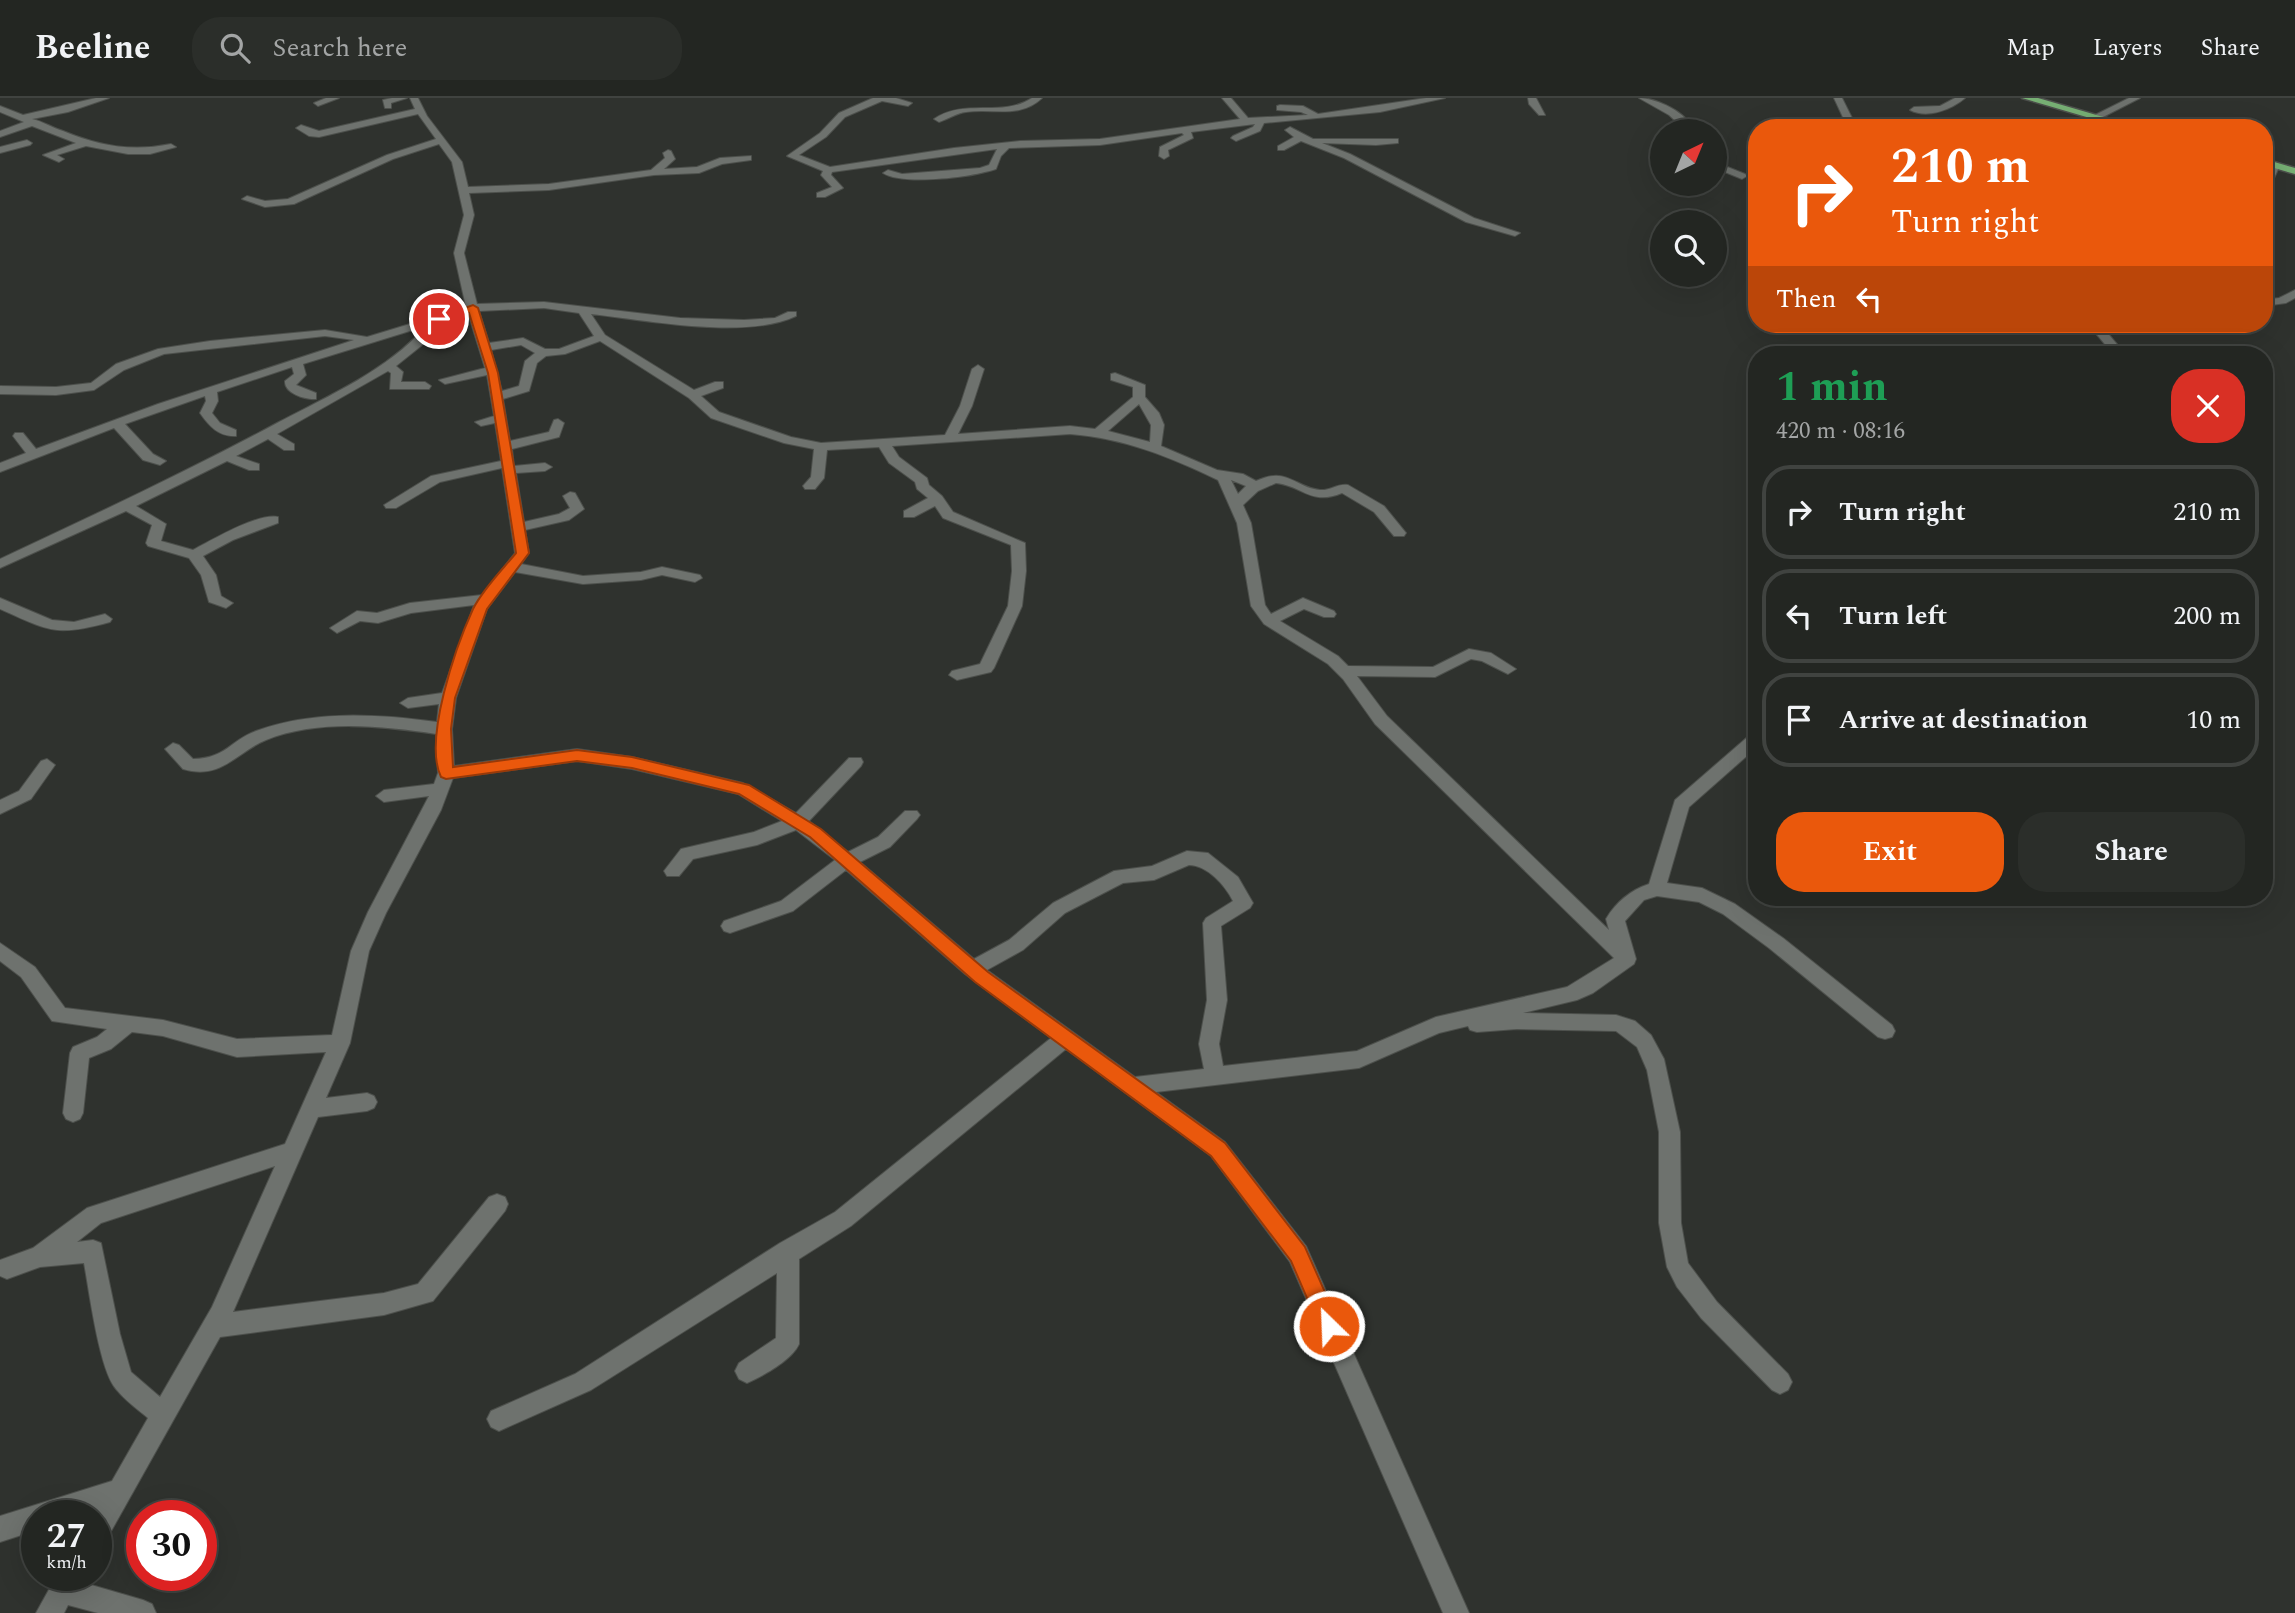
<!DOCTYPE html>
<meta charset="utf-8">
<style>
:root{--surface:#232622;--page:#2b2e2a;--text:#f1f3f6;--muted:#a3a5a5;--line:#404340;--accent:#ea580c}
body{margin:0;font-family:Spectral,serif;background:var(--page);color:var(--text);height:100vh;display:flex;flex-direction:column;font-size:26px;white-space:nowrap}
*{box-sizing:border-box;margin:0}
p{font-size:23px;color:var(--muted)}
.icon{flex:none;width:38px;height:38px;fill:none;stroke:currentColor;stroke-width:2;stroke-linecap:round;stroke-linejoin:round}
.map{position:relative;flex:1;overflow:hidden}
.details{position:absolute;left:1748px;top:248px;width:525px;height:560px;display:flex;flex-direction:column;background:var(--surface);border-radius:28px;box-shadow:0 7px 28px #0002,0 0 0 2px var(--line)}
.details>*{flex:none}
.hud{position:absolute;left:1748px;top:21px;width:525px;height:214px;border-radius:28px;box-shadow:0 7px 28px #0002,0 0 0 2px var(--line);background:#ea580c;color:#fff;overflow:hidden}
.needle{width:46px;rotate:43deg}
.fabs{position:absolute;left:1650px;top:21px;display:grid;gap:14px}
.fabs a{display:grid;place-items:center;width:77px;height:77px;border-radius:50%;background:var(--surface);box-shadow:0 7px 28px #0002,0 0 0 2px var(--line);font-size:35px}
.speed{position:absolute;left:21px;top:1402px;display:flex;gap:14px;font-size:35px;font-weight:700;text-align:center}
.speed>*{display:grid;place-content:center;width:91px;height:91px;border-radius:50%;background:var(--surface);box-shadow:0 7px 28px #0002,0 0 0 2px var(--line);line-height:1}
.speed small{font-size:18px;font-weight:400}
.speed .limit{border:10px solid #d22;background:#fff;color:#111}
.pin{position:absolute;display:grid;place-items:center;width:60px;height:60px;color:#fff;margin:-30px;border:4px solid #fff;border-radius:50%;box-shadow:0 2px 7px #0007}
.me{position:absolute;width:77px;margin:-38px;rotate:336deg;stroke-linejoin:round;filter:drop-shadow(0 0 5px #0008)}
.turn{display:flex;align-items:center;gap:24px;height:147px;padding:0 28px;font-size:32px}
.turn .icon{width:91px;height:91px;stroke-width:2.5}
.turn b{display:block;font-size:49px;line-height:60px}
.then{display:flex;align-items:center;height:66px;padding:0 28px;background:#0003;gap:14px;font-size:26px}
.round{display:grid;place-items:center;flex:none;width:74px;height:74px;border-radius:28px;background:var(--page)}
.head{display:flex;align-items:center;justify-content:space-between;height:119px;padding:0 28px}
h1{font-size:42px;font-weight:700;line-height:52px;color:#1e9e55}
.button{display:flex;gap:14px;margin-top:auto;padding:14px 28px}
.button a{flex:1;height:80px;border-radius:28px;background:var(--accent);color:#fff;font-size:28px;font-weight:700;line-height:80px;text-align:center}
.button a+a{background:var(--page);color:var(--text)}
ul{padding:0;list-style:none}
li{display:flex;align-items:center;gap:21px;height:94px;margin:0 14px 10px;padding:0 14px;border:4px solid var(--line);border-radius:28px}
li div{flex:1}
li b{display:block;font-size:26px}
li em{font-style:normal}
header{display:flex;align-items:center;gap:42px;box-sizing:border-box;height:98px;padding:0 35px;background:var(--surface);border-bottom:2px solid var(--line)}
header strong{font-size:33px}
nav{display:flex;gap:38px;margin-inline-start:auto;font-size:24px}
.search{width:490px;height:63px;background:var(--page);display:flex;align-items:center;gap:18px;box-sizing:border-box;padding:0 24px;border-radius:28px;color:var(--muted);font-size:26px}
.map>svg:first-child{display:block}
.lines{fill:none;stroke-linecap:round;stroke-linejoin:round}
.minor-casing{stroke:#4d504c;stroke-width:2}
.trunk-casing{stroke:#4d504c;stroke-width:3}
.minor{fill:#6e726e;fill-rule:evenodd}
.trunk{fill:#77b074;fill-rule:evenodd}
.route{fill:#ea580c;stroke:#983908;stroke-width:2}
</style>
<header>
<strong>Beeline</strong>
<div class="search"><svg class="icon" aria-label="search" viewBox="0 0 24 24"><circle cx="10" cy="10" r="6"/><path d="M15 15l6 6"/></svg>Search here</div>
<nav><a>Map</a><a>Layers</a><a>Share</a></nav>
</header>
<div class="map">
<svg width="2295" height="1515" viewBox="0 0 2295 1515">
<rect width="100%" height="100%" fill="#2f322e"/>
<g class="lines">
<defs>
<path id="minor" d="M 96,0 L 109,0 L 68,14 L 32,21 C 42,23 53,30 63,33 C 99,48 132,54 171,46 L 176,49 L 150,56 L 128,56 L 86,48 L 57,57 L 64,61 L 59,64 L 43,57 L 76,45 L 32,28 L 0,39 L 0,33 L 24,24 L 0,14 L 0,8 L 23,17 Z
M 326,0 L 339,0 L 318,8 L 314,5 Z
M 392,0 L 407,0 L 391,5 L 391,10 L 385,10 L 383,2 Z
M 410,0 L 418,0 L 427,18 L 462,64 L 468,89 L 549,86 L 651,72 L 665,60 L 663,55 L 668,52 L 671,53 L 675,61 L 664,71 L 697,69 L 720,60 L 751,58 L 751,62 L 722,66 L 699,75 L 654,77 L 549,92 L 469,95 L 474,117 L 464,155 L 477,206 L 544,204 L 680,220 L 744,222 L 775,220 L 788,214 L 796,214 L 796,218 C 746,242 646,222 591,216 L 605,237 L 694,292 L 715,284 L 723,284 L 723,290 L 701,298 L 719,314 L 791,339 L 821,345 L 945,337 L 960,308 L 972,271 L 978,267 L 984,271 L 972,308 L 958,336 L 1070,328 L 1095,331 L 1133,299 L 1133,289 L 1111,282 L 1111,276 L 1115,275 L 1145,287 L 1145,299 L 1159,315 L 1164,327 L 1161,348 L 1217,372 L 1243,376 L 1256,383 C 1287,368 1294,389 1320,392 C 1330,393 1338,385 1348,387 L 1384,408 L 1406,435 L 1404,438 L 1394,438 L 1374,414 L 1342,395 C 1311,408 1303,388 1276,385 L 1258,393 L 1243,407 L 1251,425 L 1265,507 L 1271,516 L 1303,500 L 1334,513 L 1336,516 L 1334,519 L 1324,519 L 1304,511 L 1280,523 L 1338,558 L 1348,568 L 1433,569 L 1469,551 L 1491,555 L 1516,571 L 1508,576 L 1482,563 L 1471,561 L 1435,579 L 1357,578 L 1387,618 L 1609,832 L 1606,821 C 1616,804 1631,792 1649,786 L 1675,702 L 1751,636 L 1757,634 L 1757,649 L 1689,709 L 1667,785 L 1702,790 L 1735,806 L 1783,840 L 1892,927 L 1895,933 L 1892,939 L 1885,941 L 1878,939 L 1769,850 L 1723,816 L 1699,804 L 1657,798 L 1644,802 L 1625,823 L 1636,861 L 1634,866 L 1593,895 L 1577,902 L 1523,915 L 1616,917 L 1635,923 L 1651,937 L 1664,961 L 1680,1034 L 1681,1125 L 1688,1165 L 1717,1204 L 1788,1276 L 1792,1284 L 1788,1292 L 1780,1296 L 1772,1292 L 1701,1220 L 1677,1189 L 1667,1169 L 1659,1125 L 1659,1034 L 1647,972 L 1637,949 L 1616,933 L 1517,931 L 1477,934 L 1470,932 L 1468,928 L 1439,935 L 1359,970 L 1156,994 L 1225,1044 L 1306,1148 L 1469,1515 L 1443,1515 L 1290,1164 L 1211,1058 L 1066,951 L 851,1128 L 799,1161 L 799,1246 C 792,1262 763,1278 747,1285 L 739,1281 L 735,1273 L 739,1265 L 776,1240 L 777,1175 L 591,1292 L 499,1333 L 491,1329 L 487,1321 L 491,1313 L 575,1276 L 780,1145 L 835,1114 L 1051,940 L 965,876 L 846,772 L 793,813 L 730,835 L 724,833 L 721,828 L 724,823 L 781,803 L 835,762 L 796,732 L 757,747 L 693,761 L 679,778 L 667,778 L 664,773 L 681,751 L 754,734 L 782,723 L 738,696 L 632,671 L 577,663 L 453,680 L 441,712 L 386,815 L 369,853 L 350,945 L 326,1000 L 367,995 L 374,998 L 377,1004 L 374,1010 L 367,1013 L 318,1019 L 233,1214 L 384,1195 L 418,1186 L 489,1099 L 497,1096 L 505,1099 L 508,1106 L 505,1113 L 433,1203 L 384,1217 L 220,1239 L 105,1444 L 96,1448 L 96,1418 L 92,1418 L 94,1413 L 82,1418 L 37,1418 L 37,1432 L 0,1444 L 0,1418 L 112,1383 L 148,1320 C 137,1311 125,1302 116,1291 C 99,1272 89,1191 84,1165 L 40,1169 L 7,1181 L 0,1178 L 0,1162 L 33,1150 L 87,1110 L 285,1046 L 326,954 L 237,959 L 163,938 L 132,934 L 111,951 L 89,960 L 83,1015 L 80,1021 L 73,1024 L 66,1021 L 63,1015 L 70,955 L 73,949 L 97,939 L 107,931 L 52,923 L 21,879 L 0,863 L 0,845 L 35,869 L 65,910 L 163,922 L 237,941 L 332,937 L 351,853 L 368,814 L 429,698 L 384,704 L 376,698 L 384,692 L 434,686 L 438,675 L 436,636 C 382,628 319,621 266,642 C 238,653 221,683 183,671 L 165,651 L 173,645 L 179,647 L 193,661 C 227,660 229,643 256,633 C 313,612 377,616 437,624 L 439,606 L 408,610 L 400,605 L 408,600 L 442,595 L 474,507 L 411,515 L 378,525 L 360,523 L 337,535 L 330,530 L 357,513 L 377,515 L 410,505 L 482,497 L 515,455 L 502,370 L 440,384 L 396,410 L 386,410 L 384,407 L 431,378 L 501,363 L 495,325 L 481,328 L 475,324 L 494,318 L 487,277 L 445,286 L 439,282 L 485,270 L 468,215 L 443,223 L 421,248 L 396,268 L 403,274 L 401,284 L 425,284 L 431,288 L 429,291 L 390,291 L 391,275 L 388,273 L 277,336 L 294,346 L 294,352 L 284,352 L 268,341 L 236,358 L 259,366 L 259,372 L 249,372 L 227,363 L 136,408 L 166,426 L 161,443 L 193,452 C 212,442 257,415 278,419 L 278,425 L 233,442 L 203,458 L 216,477 L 221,498 L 233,505 L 226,510 L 209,504 L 201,477 L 189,460 L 148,448 L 146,445 L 152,427 L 126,413 L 0,470 L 0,461 C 94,417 188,373 279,324 C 330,297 388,272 426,228 L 303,266 L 306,277 L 296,287 L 316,295 L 316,301 C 305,302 284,295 285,283 L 294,276 L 292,269 L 217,294 L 218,303 L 212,315 L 220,325 L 236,332 L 236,338 C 219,339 209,328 200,315 L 206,303 L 205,298 L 125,326 L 153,356 L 166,363 L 160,367 L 143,362 L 114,330 L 0,374 L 0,365 L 26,355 L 13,338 L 15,335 L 23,335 L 36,351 L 158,306 L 354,242 L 325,238 L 164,256 L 124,272 L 94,292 L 56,297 L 0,296 L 0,288 L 56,289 L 91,285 L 116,266 L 158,251 L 210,243 L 325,232 L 367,239 L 466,209 L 454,155 L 464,117 L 452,64 L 439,46 L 393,61 L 294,106 L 265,109 L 242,101 L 247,98 L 265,103 L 288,101 L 387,57 L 436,41 L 418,16 L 319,39 L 309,38 L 296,30 L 301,27 L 319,33 L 415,11 ZM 544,210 L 579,215 L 594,238 L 559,251 L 545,251 L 523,240 L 489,245 L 479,213 ZM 600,243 L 689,300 L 711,320 L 784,345 L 814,351 L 811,379 L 803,388 L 805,391 L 815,391 L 824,380 L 827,352 L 879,349 L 889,365 L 915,384 L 917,391 L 928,400 L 904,413 L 904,419 L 914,419 L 935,408 L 943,420 L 1011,447 L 1012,473 L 1008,508 L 980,566 L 952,573 L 949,577 L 957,582 L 991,574 L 994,570 L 1022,508 L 1026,473 L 1025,445 L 953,414 L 942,398 L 929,387 L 927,380 L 899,359 L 892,348 L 1070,336 C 1124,340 1170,359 1218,382 L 1237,425 L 1251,508 L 1264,526 L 1328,566 L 1343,581 L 1375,626 L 1614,860 L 1567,889 L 1436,919 L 1357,953 L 1223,968 L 1219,946 L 1227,902 L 1221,828 L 1250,810 L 1253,805 L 1238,779 L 1208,755 L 1187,753 L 1152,768 L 1114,773 L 1053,805 L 1009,842 L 974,861 L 860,764 L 890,749 L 917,721 L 920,717 L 917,713 L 905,713 L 878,739 L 848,754 L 809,723 L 861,668 L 863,664 L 861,660 L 849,660 L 796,715 L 743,685 L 632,659 L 577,651 L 454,668 L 452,631 L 456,600 L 487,511 L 515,474 L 583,486 L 641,482 L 662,477 L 695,484 L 702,480 L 700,477 L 662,469 L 641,474 L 583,478 L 521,466 L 529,455 L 525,432 L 569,422 L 584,411 L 575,395 L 570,394 L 563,398 L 570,410 L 559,416 L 524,424 L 516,375 L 545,373 L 552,369 L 545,365 L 514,368 L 512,351 L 559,339 L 564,325 L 558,321 L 554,322 L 549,334 L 510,343 L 503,301 L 529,293 L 537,265 L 546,258 L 565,256 ZM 521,247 L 535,255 L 525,263 L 519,288 L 502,293 L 491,252 ZM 1139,306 L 1151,327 L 1150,344 L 1108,333 ZM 1231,382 L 1246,388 L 1238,396 ZM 1189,767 C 1207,767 1225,787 1233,803 L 1206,820 L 1203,825 L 1207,902 L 1199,946 L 1204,971 L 1135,979 L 987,872 L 1023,852 L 1065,815 L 1123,785 L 1154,782 ZM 275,1068 L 212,1209 L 160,1299 L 131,1274 L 120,1236 L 101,1145 L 93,1142 L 77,1144 L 101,1125 Z
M 873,0 L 896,0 L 912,5 L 908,8 L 882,3 L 845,19 L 826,39 L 799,57 L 830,69 L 954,50 L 1020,43 L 1100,41 L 1240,21 L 1222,0 L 1231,0 L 1248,20 L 1308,17 L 1301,14 L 1277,12 L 1277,8 L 1280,7 L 1303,8 L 1318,16 L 1426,0 L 1445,0 L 1380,14 L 1264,25 L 1260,33 L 1236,43 L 1231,40 L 1233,38 L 1253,29 L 1255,26 L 1191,34 L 1193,40 L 1168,52 L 1169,58 L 1164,61 L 1159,58 L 1160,49 L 1184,37 L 1182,35 L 1100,47 L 1009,50 L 1001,58 L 996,71 C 973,79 903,88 883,75 L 888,72 L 902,76 L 980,70 L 989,67 L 997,51 L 832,74 L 831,77 L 843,90 L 825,99 L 817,99 L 817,95 L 832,89 L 821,77 L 823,73 L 787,58 L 820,35 L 839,15 Z
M 1032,0 L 1042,0 C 1020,21 993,10 966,14 C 957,15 948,21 939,24 L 934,21 C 964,0 1002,20 1032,0 Z
M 1528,0 L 1536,0 L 1545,17 L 1539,17 L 1529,6 Z
M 1639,0 C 1656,0 1689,15 1693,33 L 1684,33 L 1683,30 L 1669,17 Z
M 1834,0 L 1842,0 L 1857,30 L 1848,30 Z
M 1955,0 L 1965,0 C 1951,12 1927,21 1910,12 L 1914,9 L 1940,8 Z
M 2129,0 L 2140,0 L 2099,21 L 2091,19 Z
M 1290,29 L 1313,41 L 1398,41 L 1398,45 L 1376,47 L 1322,45 L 1350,56 L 1474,120 L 1520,135 L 1515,138 L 1466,124 L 1344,60 L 1301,43 L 1284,52 L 1278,52 L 1278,48 L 1294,39 L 1285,32 Z
M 27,42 L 32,45 L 30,47 L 0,55 L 0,49 Z
M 1715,64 L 1745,76 L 1747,78 L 1742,81 L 1715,70 Z
M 2272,65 L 2280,67 L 2269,91 L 2264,94 L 2264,79 Z
M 2295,192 L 2295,200 L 2286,205 L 2264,208 L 2264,202 L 2279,200 Z
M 2093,226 L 2105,226 L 2105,232 L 2126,257 L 2114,257 L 2093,232 Z
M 0,500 L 52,522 L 74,524 L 105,516 L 112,521 L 110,524 C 56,539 49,533 0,511 Z
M 47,661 L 55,667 L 31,701 L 0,716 L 0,702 L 19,693 L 41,663 Z
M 57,1477 L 84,1477 L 81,1484 L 143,1502 L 152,1506 L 156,1515 L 98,1515 L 68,1507 L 64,1515 L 36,1515 Z"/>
<path id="trunk" d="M 2022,0 L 2038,0 L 2141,30 L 2124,30 Z
M 2264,61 L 2295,70 L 2295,76 L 2264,67 Z"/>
</defs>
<use href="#minor" class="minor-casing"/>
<use href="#trunk" class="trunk-casing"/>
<use href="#minor" class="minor"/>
<use href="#trunk" class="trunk"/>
</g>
<path class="route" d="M 473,207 L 478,210 L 498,275 L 529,455 L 487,511 L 455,600 L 451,631 L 453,669 L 577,652 L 632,659 L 749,687 L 821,731 L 988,874 L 1225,1045 L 1305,1149 L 1340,1228 L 1337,1235 L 1329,1238 L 1322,1235 L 1291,1163 L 1211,1058 L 975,884 L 810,739 L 739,696 L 632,670 L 577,663 L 446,681 L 441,679 C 423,642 456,548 473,511 C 483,491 502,472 516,455 L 488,275 L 469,215 L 439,224 L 433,221 Z"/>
</svg>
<div class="fabs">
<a><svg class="needle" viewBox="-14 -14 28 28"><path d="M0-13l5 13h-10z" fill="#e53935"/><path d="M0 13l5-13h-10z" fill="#a3a5a5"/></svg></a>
<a><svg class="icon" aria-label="search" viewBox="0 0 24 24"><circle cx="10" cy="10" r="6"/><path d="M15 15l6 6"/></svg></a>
</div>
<div class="speed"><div>27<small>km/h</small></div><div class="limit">30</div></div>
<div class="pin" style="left:439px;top:221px;background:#d93025"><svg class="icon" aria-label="arrive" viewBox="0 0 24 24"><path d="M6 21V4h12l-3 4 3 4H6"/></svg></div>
<svg class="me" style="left:1329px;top:1228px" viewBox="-20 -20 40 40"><circle r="17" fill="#ea580c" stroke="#fff" stroke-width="3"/><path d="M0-11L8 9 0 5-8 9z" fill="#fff"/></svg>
<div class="hud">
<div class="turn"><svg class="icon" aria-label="right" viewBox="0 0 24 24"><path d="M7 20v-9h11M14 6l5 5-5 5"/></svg><div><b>210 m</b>Turn right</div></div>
<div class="then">Then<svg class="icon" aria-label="left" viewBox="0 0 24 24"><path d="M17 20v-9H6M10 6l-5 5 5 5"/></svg></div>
</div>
<section class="details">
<div class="head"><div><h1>1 min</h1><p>420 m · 08:16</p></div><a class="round" style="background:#d93025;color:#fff"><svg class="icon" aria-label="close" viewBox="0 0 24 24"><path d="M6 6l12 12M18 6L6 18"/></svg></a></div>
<ul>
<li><svg class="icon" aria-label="right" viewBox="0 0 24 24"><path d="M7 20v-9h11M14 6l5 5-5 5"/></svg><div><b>Turn right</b></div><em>210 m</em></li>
<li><svg class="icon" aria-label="left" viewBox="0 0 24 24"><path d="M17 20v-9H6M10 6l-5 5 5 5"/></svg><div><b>Turn left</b></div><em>200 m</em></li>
<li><svg class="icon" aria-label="arrive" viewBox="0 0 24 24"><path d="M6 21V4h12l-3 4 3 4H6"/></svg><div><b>Arrive at destination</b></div><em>10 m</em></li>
</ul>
<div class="button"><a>Exit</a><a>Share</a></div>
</section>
</div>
